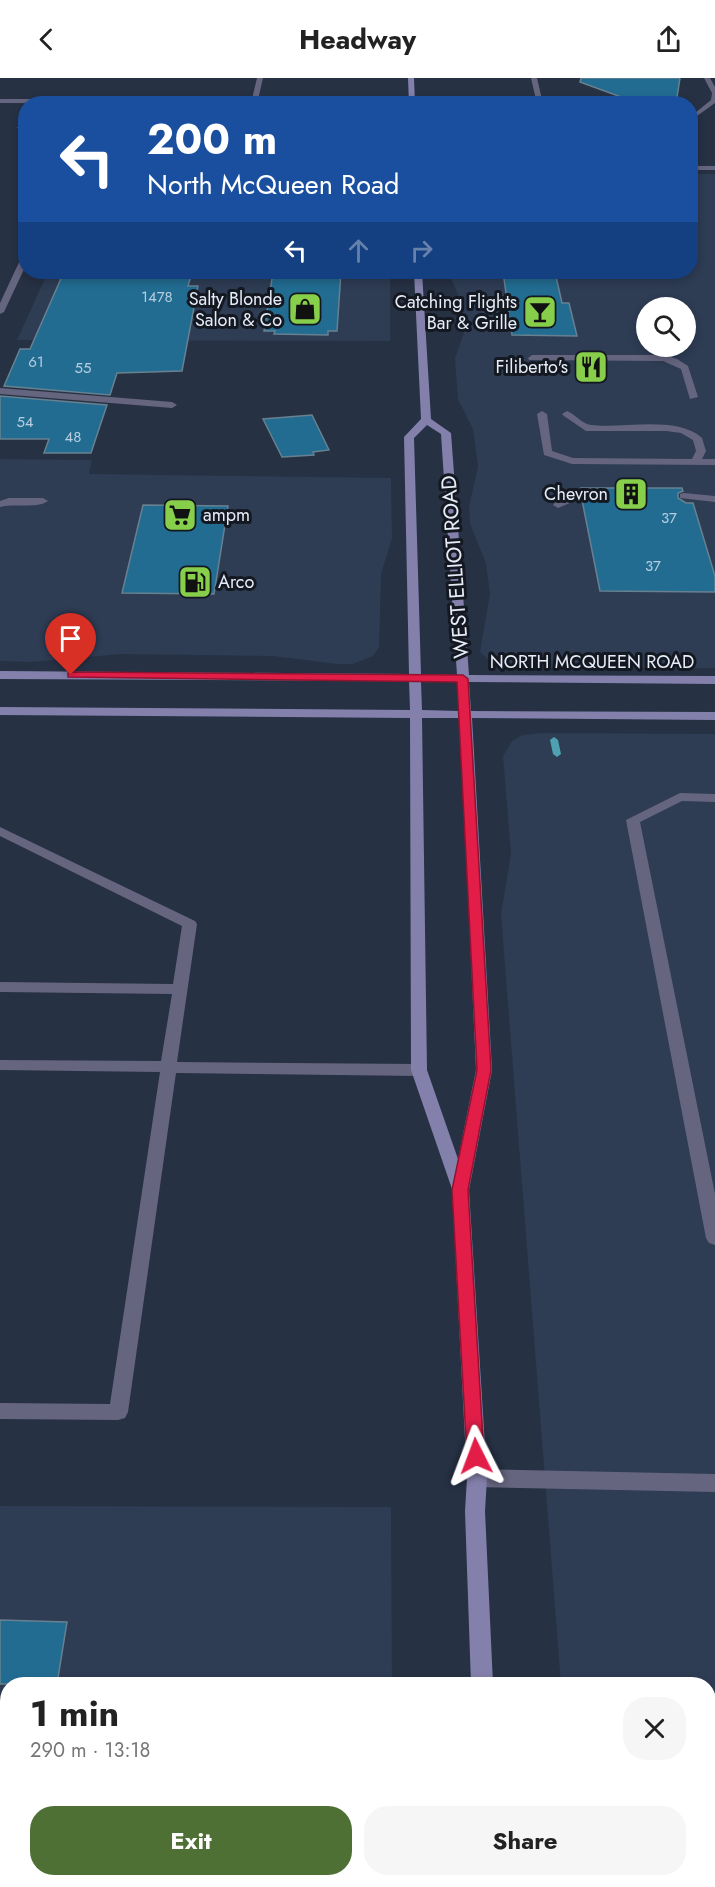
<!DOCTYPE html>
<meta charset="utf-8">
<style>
:root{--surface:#fff;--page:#f6f6f6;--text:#222;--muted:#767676;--accent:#4f7034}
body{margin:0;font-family:Jost,sans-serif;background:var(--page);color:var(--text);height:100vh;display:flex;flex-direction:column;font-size:22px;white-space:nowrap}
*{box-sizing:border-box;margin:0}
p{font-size:20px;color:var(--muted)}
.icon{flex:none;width:33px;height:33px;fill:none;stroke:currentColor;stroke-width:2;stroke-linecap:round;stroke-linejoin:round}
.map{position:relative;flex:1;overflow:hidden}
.sheet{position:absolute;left:0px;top:1599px;width:716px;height:210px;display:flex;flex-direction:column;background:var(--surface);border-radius:24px 24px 0 0;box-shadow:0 3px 9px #0003}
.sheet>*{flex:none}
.guide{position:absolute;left:18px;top:18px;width:680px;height:183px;border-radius:24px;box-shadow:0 3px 9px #0003;background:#1a4fa0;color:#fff;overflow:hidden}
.controls{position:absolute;left:636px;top:219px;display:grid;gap:12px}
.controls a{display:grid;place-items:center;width:60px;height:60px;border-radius:50%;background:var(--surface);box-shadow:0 3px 9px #0003;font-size:30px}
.pin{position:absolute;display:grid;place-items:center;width:51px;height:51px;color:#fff;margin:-62px -26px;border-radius:50% 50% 50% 0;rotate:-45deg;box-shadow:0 0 6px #0007}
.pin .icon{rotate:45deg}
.me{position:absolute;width:66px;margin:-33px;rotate:357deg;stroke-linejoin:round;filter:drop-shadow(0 0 4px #0008)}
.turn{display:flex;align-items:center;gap:21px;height:126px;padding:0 30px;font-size:27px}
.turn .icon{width:78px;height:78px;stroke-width:2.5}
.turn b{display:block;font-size:42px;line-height:51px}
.lanes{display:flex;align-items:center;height:57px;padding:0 30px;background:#0003;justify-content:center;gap:30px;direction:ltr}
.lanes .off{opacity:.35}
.round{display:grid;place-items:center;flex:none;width:63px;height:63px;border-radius:24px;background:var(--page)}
.headline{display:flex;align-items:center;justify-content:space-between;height:102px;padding:0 30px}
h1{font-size:36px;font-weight:700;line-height:45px}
.action{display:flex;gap:12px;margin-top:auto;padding:12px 30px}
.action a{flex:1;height:69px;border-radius:24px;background:var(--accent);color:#fff;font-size:24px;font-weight:700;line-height:69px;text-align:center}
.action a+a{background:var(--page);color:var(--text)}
header{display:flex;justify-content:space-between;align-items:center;height:78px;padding:0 30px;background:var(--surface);font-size:27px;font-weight:700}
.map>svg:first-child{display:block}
.built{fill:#2e3c54;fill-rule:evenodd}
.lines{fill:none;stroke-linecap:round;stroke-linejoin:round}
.stream{fill:#4ea1b0;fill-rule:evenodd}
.building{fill:#226c92;stroke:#688190;stroke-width:1.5}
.service{fill:#66657f;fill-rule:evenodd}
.minor{fill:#66657f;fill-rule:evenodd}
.tertiary{fill:#66657f;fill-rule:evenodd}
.secondary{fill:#8381ab;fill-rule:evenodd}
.route{fill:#e11d48;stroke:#92132f;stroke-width:1.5}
.labels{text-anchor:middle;stroke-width:6;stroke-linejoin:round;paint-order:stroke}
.far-number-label{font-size:15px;fill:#b5cddf}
.far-poi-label{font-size:18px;fill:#e6edf9;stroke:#141921;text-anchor:end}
.far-street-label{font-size:18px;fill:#e6edf9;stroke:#141921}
.street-label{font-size:21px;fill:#e6edf9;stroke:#141921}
</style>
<header><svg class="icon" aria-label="back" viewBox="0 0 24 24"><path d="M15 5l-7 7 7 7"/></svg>Headway<svg class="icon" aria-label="share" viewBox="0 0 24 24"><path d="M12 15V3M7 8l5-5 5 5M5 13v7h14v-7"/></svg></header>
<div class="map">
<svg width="715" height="1809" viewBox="0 0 715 1809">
<rect width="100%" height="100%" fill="#263144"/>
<path class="built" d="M 690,96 L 715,96 L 715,590 L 520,590 L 490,583 L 480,574 L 490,516 L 486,485 L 470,446 L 469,428 L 478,389 L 473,351 L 458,321 L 455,280 L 464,255 L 461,223 L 448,194 L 690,194 ZM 646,230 L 686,230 L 686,268 L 646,268 Z
M 48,194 L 390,194 L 390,263 L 17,262 Z
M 0,381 L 92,382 L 89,396 L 391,400 L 392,460 L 381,496 L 379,569 L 373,578 L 353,586 L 337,586 L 273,578 L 121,576 L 31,584 L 0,583 Z
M 541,655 L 715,656 L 715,1809 L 577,1809 L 576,1802 L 708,1802 L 708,1606 L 561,1606 L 501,836 L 511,776 L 503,678 L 512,663 L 523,657 Z
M 0,1428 L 391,1429 L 392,1606 L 8,1606 L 8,1802 L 394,1802 L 394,1809 L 0,1809 Z"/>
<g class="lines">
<path class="stream" d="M 554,659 L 558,662 L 561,676 L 557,679 L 553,676 L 550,662 Z"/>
</g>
<path class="building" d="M 581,0 L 680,0 L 676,26 L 640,26 L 580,4 Z
M 125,194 L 192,194 L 188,208 L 198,208 L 182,293 L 117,295 L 110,317 L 4,308 L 20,271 L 30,271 L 63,196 L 124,197 Z
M 273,194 L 341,194 L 337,253 L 328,253 L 328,257 L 274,256 L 275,253 L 264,253 Z
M 503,194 L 555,194 L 562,225 L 569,225 L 577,258 L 512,257 Z
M 0,318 L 107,327 L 91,375 L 44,375 L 49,361 L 0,361 Z
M 312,337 L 329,372 L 313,374 L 314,377 L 282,379 L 263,341 Z
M 581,410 L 682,410 L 683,413 L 678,415 L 678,420 L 686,425 L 693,425 L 715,498 L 715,514 L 600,513 L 582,422 L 584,416 Z
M 143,427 L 228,428 L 214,516 L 122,515 Z
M 0,1542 L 67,1544 L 57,1606 L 0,1606 Z"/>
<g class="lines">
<path class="service" d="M 532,277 L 664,277 L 677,281 L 688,288 L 698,319 L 690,321 L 681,291 L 663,283 L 529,282 L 528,280 Z
M 567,333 C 575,336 582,346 591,347 C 623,351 676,337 702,360 L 706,373 L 702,381 L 715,381 L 715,387 L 572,386 L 544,377 L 537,336 L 542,333 L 547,336 L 552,373 L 573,380 L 692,381 L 696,373 L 693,362 L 681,355 L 666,353 L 586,353 L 564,338 L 562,336 Z
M 578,415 L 582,416 L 582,420 L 558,430 L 553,427 L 558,421 Z
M 684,415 L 715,418 L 715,424 L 680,420 L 680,416 Z
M 9,420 L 43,420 L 48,423 C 37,431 14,425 0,429 L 0,423 Z
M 680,715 L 715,716 L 715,724 L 682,723 L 640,744 L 715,1116 L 715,1167 L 709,1165 L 706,1160 L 626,742 Z
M 0,749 L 195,843 L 197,846 L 177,984 L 419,986 L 425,988 L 427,992 L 425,996 L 419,998 L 176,995 L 128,1334 L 125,1340 L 118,1342 L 0,1341 L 0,1325 L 110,1326 L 160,994 L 0,992 L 0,982 L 161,983 L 172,916 L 0,914 L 0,904 L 173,906 L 182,848 L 0,758 Z
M 477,1391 L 715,1396 L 715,1414 L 477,1409 L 470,1406 L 467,1400 L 470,1394 Z"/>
<path class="minor" d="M 257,0 L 263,0 L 257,26 L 0,25 L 0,21 L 252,21 Z
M 531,0 L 537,0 L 543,26 L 537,26 Z
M 704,0 L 710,0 L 715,9 L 715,25 L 697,38 L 695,35 L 711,22 L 712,15 Z
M 26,37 L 26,44 L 21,50 L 17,50 Z
M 26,176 L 26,187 L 4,234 L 0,236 L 0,225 L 22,178 Z
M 0,310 L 172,324 L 177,327 L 172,330 L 0,316 Z"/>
<path class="tertiary" d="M 690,88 L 715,88 L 715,92 L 690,92 Z"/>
<path class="secondary" d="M 408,0 L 414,0 L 415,26 L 409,26 Z
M 414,194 L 422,194 L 431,341 L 451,355 L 469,597 L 715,598 L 715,606 L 469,604 L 471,633 L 715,634 L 715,642 L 472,640 L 492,992 L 469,1112 L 487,1400 L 485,1433 L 493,1606 L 471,1606 L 465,1433 L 467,1400 L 452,1111 L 411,992 L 410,640 L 0,637 L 0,629 L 410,632 L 409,603 L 0,601 L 0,593 L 409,596 L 404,359 L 421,341 ZM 427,347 L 441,356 L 457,597 L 421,596 L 414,360 ZM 421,604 L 457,604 L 459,633 L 422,632 ZM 422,640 L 460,640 L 476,992 L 458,1081 L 427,992 Z
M 478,1802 L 502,1802 L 502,1809 L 478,1809 Z"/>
</g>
<path class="route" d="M 71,594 L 463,597 L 468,601 L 491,992 L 468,1112 L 484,1378 L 482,1383 L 476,1385 L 469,1383 L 467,1378 L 452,1112 L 477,992 L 457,604 L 68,599 L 68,595 Z"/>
<defs>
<symbol id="shop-square" viewBox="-11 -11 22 22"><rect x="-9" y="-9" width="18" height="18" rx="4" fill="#87cf4b" stroke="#141921"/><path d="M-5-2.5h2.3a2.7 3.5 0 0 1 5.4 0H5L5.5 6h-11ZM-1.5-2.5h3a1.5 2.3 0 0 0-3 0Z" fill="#111"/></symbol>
<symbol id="bar-square" viewBox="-11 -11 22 22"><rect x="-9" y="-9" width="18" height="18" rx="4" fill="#87cf4b" stroke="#141921"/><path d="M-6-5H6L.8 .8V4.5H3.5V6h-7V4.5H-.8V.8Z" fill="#111"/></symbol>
<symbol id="restaurant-square" viewBox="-11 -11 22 22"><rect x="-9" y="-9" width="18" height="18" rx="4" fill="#87cf4b" stroke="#141921"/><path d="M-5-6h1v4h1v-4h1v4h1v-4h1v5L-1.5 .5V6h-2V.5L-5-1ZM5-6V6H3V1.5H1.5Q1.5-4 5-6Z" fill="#111"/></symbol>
<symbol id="building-square" viewBox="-11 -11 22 22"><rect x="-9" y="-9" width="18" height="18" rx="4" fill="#87cf4b" stroke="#141921"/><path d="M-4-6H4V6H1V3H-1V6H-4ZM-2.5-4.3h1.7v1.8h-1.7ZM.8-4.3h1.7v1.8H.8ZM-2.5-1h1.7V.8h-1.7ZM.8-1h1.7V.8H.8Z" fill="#111"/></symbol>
<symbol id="supermarket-square" viewBox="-11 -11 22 22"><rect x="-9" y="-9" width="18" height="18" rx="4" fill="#87cf4b" stroke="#141921"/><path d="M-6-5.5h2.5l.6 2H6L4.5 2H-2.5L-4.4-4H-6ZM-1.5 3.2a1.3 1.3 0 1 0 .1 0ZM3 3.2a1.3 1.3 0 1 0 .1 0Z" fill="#111"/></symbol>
<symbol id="fuel-square" viewBox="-11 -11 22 22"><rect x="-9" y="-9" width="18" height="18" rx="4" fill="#87cf4b" stroke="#141921"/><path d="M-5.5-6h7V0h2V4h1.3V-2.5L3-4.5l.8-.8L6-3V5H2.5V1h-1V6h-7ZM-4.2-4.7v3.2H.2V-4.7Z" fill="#111"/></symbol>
</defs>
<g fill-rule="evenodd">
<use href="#shop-square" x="286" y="212" width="38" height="38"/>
<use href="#bar-square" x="521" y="215" width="38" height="38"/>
<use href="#restaurant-square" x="572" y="270" width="38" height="38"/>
<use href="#building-square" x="612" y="397" width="38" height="38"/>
<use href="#supermarket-square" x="161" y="418" width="38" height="38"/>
<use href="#fuel-square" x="176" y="485" width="38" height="38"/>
</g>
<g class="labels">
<g class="far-number-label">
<text x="157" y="224">1478</text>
<text x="36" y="289">61</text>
<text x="83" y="295">55</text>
<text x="25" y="349">54</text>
<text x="73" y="364">48</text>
<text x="669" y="445">37</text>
<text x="653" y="493">37</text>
</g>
<g class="far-poi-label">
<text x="282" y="227">Salty Blonde<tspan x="282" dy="21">Salon &amp; Co</tspan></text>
<text x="517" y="230">Catching Flights<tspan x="517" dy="21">Bar &amp; Grille</tspan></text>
<text x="568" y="295">Filiberto's</text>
<text x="608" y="422">Chevron</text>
<text x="203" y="443" text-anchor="start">ampm</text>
<text x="218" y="510" text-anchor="start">Arco</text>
</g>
<g class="far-street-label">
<text x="592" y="590">NORTH MCQUEEN ROAD</text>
</g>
<g class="street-label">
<text transform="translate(455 489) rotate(-94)" y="7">WEST ELLIOT ROAD</text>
</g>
</g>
</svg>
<div class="controls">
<a><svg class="icon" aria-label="search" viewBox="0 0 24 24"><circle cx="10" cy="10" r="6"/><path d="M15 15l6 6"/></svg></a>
</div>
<div class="pin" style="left:71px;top:597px;background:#d93025"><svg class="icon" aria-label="arrive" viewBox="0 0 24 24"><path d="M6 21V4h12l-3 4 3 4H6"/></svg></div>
<svg class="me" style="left:476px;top:1378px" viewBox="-20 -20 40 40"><path d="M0-17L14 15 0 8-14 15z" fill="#e11d48" stroke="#fff" stroke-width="4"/></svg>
<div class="guide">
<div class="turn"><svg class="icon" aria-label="left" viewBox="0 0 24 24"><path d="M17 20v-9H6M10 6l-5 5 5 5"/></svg><div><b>200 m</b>North McQueen Road</div></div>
<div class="lanes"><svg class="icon" aria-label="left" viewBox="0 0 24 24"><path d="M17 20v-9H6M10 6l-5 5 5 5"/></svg><svg class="icon off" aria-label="ahead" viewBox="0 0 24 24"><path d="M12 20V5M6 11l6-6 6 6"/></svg><svg class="icon off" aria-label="right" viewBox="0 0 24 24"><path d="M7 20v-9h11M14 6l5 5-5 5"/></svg></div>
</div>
<section class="sheet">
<div class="headline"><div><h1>1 min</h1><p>290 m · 13:18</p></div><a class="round"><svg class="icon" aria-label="close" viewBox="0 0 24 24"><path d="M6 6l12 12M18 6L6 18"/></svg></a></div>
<div class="action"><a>Exit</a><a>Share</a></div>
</section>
</div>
